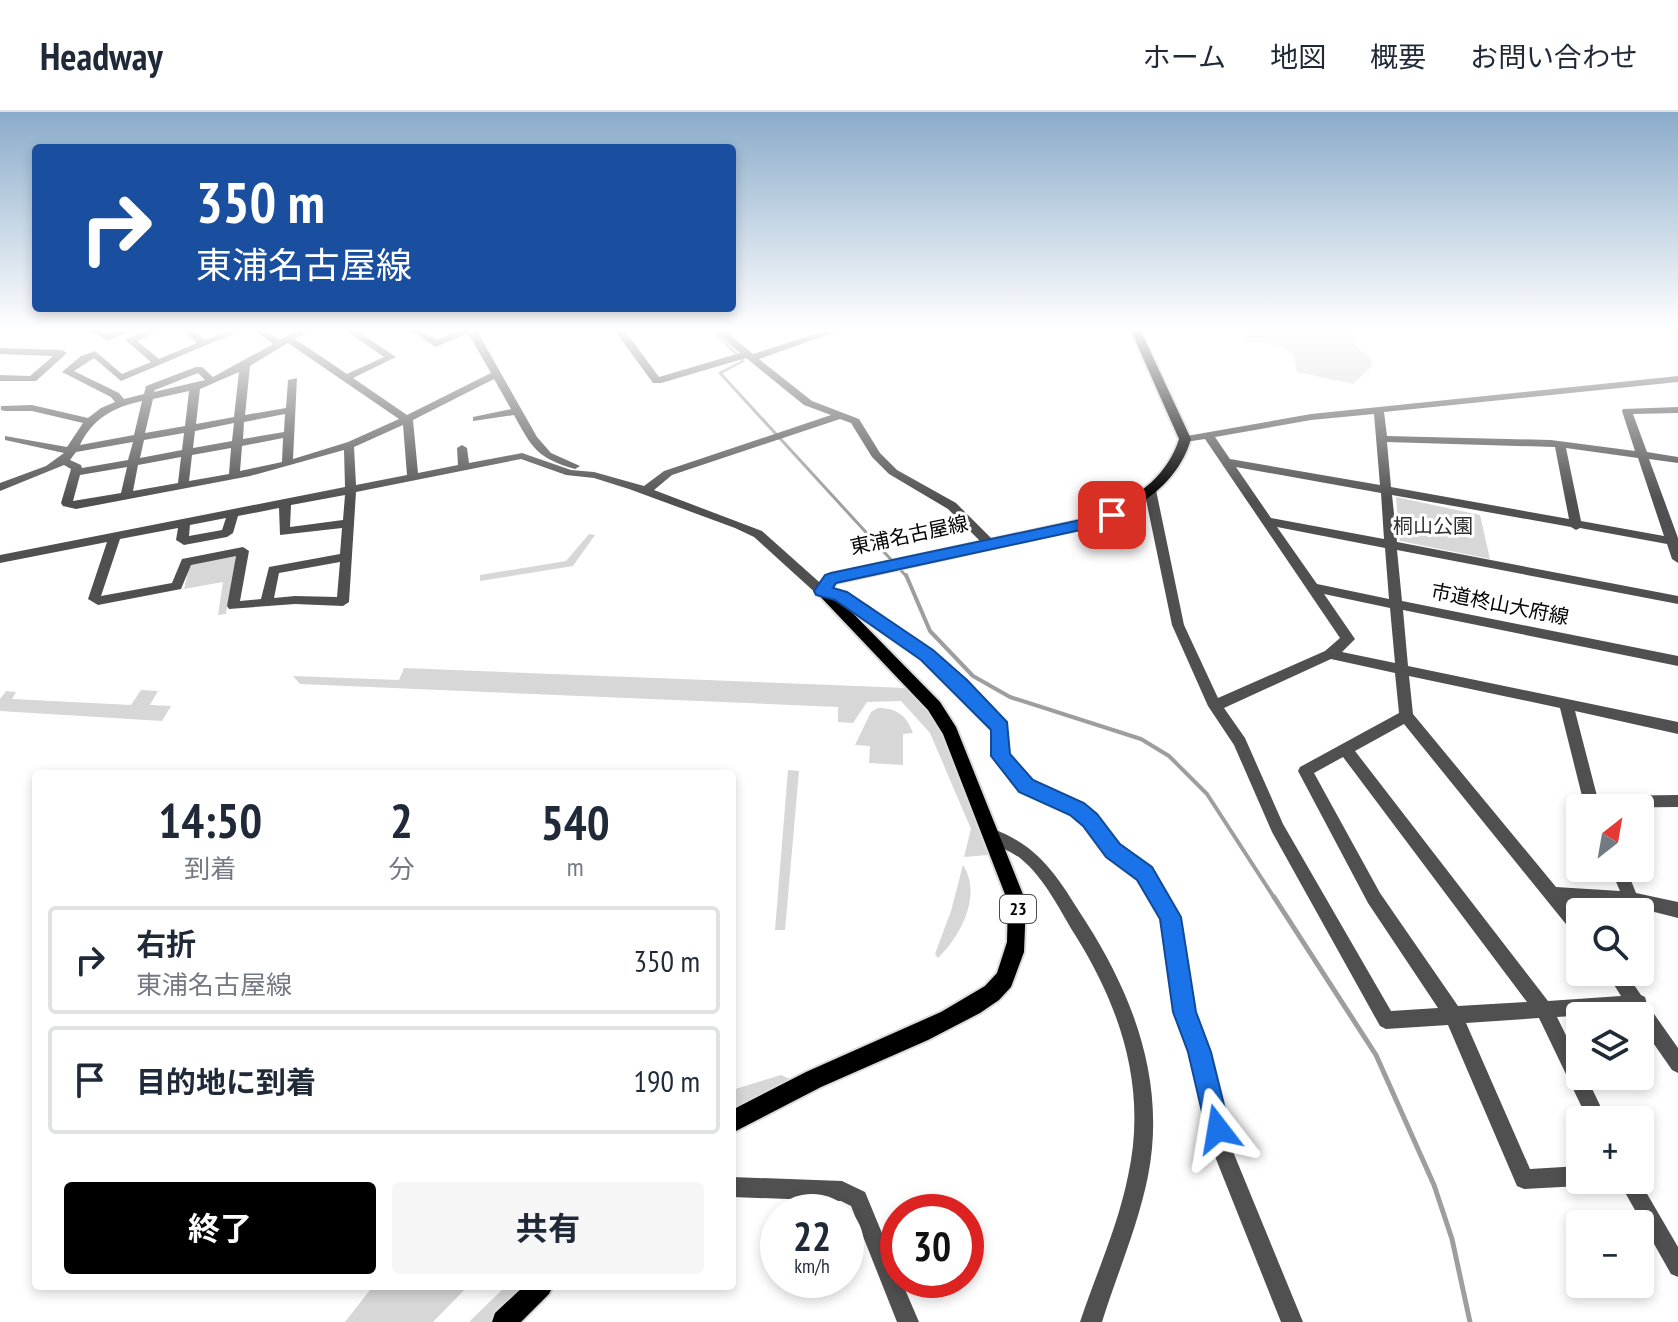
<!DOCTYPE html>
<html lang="ja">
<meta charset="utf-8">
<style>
:root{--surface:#fff;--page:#f6f6f7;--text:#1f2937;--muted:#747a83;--line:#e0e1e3;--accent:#000}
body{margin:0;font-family:"PT Sans Narrow","Noto Sans JP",sans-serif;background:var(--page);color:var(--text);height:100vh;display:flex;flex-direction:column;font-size:30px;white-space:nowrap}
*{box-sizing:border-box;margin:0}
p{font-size:26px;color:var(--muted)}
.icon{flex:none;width:44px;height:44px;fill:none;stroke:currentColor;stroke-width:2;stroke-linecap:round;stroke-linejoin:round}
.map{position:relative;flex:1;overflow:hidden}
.drawer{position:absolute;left:32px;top:658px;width:704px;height:520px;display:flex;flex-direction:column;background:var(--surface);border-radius:8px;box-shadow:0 4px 12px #0003}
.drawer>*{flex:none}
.top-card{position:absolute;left:32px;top:32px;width:704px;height:168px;border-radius:8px;box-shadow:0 4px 12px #0003;background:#1a4fa0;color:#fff;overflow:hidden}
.needle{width:52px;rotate:31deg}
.buttons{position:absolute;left:1566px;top:682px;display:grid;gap:16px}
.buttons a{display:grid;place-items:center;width:88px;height:88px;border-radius:8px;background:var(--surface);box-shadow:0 4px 12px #0003;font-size:40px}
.speed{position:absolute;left:760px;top:1082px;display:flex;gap:16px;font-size:40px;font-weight:700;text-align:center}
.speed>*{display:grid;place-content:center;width:104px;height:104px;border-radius:50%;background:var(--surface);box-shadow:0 4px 12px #0003;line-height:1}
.speed small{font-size:20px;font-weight:400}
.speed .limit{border:12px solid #d22;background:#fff;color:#111}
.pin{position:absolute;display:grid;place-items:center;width:68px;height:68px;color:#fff;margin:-34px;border-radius:16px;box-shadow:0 4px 12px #0006}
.me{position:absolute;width:88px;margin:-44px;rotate:346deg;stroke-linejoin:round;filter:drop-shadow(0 0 6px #0008)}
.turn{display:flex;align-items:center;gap:28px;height:168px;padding:0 32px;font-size:36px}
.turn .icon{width:104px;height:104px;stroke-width:2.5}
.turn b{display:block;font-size:56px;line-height:68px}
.eta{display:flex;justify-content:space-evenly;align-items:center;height:136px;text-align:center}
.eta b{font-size:48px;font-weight:700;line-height:56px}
.cta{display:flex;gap:16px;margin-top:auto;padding:16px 32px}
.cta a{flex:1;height:92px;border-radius:8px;background:var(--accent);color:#fff;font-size:32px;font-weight:700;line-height:92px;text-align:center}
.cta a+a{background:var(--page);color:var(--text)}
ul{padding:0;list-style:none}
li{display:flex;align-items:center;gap:24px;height:108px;margin:0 16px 12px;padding:0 16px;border:4px solid var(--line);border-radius:8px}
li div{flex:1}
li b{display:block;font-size:30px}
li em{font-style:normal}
header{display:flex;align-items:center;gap:48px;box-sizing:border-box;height:112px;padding:0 40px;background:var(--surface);border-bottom:2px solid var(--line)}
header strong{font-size:38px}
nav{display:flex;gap:44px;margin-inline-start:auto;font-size:28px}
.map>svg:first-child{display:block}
.green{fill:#d7d7d7}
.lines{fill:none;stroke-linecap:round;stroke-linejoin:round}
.stream-far2{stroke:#9e9e9e;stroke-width:3}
.stream-far1{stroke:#9e9e9e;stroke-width:4}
.stream{stroke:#9e9e9e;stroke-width:5}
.major-casing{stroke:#dbdbdb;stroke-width:4}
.minor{fill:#505050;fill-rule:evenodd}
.major{fill:#000;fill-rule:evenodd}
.route{fill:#1a73e8;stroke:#114b97;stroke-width:2}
.labels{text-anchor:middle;stroke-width:6;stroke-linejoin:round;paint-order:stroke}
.shield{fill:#fff;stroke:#4c4c4c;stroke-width:2}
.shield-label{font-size:18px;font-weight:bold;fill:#000}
.park-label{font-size:20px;fill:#2e2e2e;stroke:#fff}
.street-label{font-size:20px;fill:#000;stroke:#fff}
</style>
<header>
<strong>Headway</strong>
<nav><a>ホーム</a><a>地図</a><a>概要</a><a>お問い合わせ</a></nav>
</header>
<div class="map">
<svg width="1678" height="1210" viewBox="0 0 1678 1210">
<rect width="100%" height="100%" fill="#fff"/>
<path class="green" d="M 1249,219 L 1350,219 L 1357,235 L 1371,246 L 1372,254 L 1353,272 L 1297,260 L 1294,242 L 1270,231 L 1243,229 L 1242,226 Z
M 1396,385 L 1480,403 L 1490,447 L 1400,429 Z
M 589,422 L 595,423 L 573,454 L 480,469 L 480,463 L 566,449 Z
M 236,443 L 226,502 L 218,503 L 223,470 L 184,477 L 190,451 Z
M 404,556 L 906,576 L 929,598 L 939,616 L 988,743 L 964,745 L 971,717 L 930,621 L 901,589 L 867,590 L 853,611 L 838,610 L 838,595 L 300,572 L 293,564 L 399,568 Z
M 141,578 L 158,579 L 150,593 L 171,594 L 162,609 L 0,599 L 0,587 L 6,579 L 16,580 L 12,587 L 131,593 Z
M 878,596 C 897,596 907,604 913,621 L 903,622 L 903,653 L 869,651 L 870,634 L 855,633 L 871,600 Z
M 788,658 L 799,659 L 785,818 L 775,818 Z
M 963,753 C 982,782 962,823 938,846 L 935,842 L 951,799 Z
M 781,963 L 794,969 L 732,1000 L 732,978 Z
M 373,1174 L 468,1174 L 433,1210 L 345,1210 Z
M 506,1174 L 529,1174 L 491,1210 L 469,1210 Z"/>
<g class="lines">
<path class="stream-far2" d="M 713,219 L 743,249 L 720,261 L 907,465"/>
<path class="stream-far1" d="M 906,463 L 930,519 L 973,564 L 1010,585 L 1141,627 L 1169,644 L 1207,682 L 1275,787"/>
<path class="stream" d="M 1274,785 L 1376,943 L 1434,1073 L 1452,1127 L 1470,1210"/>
<defs>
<path id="major" d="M 1131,219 L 1141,219 L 1191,327 C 1178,372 1139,396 1098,413 L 836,471 L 830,478 L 940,590 L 956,615 L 1026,790 L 1024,840 L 1011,875 L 999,888 L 980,901 L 928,928 L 821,975 L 732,1021 L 732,998 L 806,960 L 941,900 L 985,874 L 997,861 L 1007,830 L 1008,790 L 943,622 L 928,598 L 815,479 L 826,464 L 831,462 L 1090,406 C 1128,391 1166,369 1179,327 Z
M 524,1174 L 553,1174 L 549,1182 L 521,1210 L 492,1210 L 495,1201 Z"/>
</defs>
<use href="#major" class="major-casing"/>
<path class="minor" d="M 91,219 L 102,219 L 108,222 L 117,219 L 131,219 L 107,229 Z
M 145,219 L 158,219 L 137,229 L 159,247 L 197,231 L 183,219 L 194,219 L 205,228 L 227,219 L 240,219 L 121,269 L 94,246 L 74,259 L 119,281 L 124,287 L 144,282 L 146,274 L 196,255 L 202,255 L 213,265 L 273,232 L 255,219 L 266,219 L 279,228 L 296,219 L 308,219 L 295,227 L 347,262 L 384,245 L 346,219 L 357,219 L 396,245 L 353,266 L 407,303 L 491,261 L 468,221 L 436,235 L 411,219 L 422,219 L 437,228 L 457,219 L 477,219 L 537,325 L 551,341 L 580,354 L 575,357 C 537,346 532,336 514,303 L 473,309 L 473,305 L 511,297 L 494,267 L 413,308 L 418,361 L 458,353 L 457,336 L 462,333 L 467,336 L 469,351 L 522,341 L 571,358 L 594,360 L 644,374 L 664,359 L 831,303 L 804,293 L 746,246 L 661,271 L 653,271 L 615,219 L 625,219 L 659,265 L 740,241 L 714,219 L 725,219 L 753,242 L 824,219 L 838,219 L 759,247 L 812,289 L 859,307 L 880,341 L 897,358 L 956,391 L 995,430 L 995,436 L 987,436 L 948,397 L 889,362 L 872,345 L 851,311 L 840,307 L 672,363 L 654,378 L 762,419 L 827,477 L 845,481 L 868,493 L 921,532 L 1005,611 L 1007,615 L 1007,642 L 1031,670 L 1064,683 L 1095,703 L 1119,733 L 1150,756 L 1177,800 L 1194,900 L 1208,940 L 1234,1042 L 1303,1210 L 1281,1210 L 1214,1042 L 1190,940 L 1176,900 L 1163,807 L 1138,766 L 1107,743 L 1085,713 L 1054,691 L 1021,678 L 993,644 L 993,617 L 937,562 L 885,517 L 838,488 L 819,484 L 754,425 L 735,416 L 629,377 L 594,366 L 566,363 L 521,347 L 356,380 L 349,490 L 343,494 L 295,492 L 229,497 L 227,494 L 236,444 L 191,453 L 181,477 L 98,493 L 88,487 L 107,430 L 0,451 L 0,443 L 345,375 L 344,338 L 250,364 L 76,397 L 63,394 L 61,391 L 71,357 L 64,353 L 0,379 L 0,371 L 46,354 L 64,341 L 5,328 L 5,324 L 67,335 L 83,311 L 32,299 L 5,299 L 1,298 L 1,294 L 32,293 L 88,306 L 101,296 L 115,290 L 111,285 L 62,260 L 81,244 L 95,239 L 122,262 L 151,250 L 125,228 ZM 288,231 L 399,307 L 348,330 L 293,347 L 297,266 L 288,268 L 286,296 L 245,303 L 250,254 ZM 239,260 L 234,305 L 196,312 L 200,277 ZM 198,261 L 205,268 L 154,280 L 155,278 ZM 189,279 L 185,314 L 145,321 L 153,287 ZM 142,289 L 134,323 L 80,333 C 93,306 114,295 142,289 ZM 285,302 L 284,320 L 243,327 L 244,310 ZM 234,311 L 232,329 L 193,336 L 195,319 ZM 403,313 L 407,363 L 356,373 L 354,335 ZM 184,321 L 182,338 L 140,346 L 144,328 ZM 283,326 L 282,350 L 240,359 L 242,334 ZM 133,330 L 128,348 L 82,356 L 81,353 L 70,348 L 76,340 ZM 231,336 L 229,362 L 189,369 L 192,343 ZM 181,345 L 178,371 L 133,379 L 138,353 ZM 127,355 L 121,381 L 73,389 L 80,363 ZM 345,383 L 343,408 L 290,415 L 291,393 ZM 279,396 L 280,423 L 342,416 L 340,442 L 269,455 L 261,487 L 240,489 L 249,439 L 243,435 L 182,447 L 172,471 L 101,484 L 120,427 L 178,416 L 176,428 L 184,433 L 227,425 L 233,421 L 238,404 ZM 226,406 L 222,418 L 189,424 L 190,413 ZM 340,450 L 337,485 L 295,484 L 274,486 L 279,461 Z
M 0,236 L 62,238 L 67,241 L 36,269 L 0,269 L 0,263 L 30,264 L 53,244 L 0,242 Z
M 1678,264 L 1678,270 L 1384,300 L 1387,324 L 1551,328 L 1635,339 L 1622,299 L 1623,297 L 1678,295 L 1678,301 L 1633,302 L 1647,340 L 1678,345 L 1678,351 L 1649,347 L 1678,426 L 1678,451 L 1672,447 L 1667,432 L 1580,416 L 1576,418 L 1571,415 L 1392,383 L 1397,430 L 1678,484 L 1678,492 L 1397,438 L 1402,489 L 1678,544 L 1678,554 L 1403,498 L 1408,554 L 1678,610 L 1678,622 L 1575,599 L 1597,684 L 1678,683 L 1678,695 L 1585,696 L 1560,596 L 1409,564 L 1413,602 L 1556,775 L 1620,779 L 1610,756 L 1626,756 L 1636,781 L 1678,790 L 1678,806 L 1631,794 L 1568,790 L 1580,804 L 1580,825 L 1574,822 L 1404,612 L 1355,639 L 1548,889 L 1621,884 L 1606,860 L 1625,860 L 1641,883 L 1645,885 L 1647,892 L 1678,936 L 1678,961 L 1672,958 L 1640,912 L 1640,904 L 1635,904 L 1632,900 L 1557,905 L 1580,952 L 1580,964 L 1586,964 L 1607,1008 L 1588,1008 L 1539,906 L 1466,911 L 1530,1057 L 1580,1054 L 1580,1068 L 1588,1068 L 1580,1074 L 1524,1077 L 1517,1074 L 1448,913 L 1386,917 L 1380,914 L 1272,720 L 1234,633 L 1208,594 L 1172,513 L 1144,378 L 1150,374 L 1156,378 L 1184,513 L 1218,586 L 1325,539 L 1340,526 L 1205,327 L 1185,330 L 1180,327 L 1181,325 L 1311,302 ZM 1374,302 L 1380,373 L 1230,347 L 1215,325 L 1311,308 ZM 1387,330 L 1555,335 L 1569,407 L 1391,375 ZM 1566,336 L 1638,346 L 1664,424 L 1581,409 ZM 1236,355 L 1381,381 L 1384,427 L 1271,406 ZM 1277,415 L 1385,436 L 1389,487 L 1317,472 ZM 1324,482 L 1390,496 L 1395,551 L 1342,540 L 1355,527 ZM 1331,547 L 1395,561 L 1399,601 L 1300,655 L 1298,659 L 1368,791 L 1438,896 L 1391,899 L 1283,712 L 1245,626 L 1224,596 ZM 1343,645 L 1527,890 L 1458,894 L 1380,781 L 1314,661 Z
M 993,717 C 1042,735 1059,768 1086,810 C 1135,887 1166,972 1148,1064 C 1138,1114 1117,1162 1102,1210 L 1080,1210 C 1096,1162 1118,1114 1128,1064 C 1147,978 1122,899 1077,826 C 1060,799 1045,766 1020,746 C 1010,739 998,734 988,729 L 985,724 L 988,719 Z
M 732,1065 L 842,1069 L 865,1080 L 898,1160 L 898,1168 L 901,1168 L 919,1210 L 897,1210 L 851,1094 L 841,1089 L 732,1085 Z
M 1618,1068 L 1639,1068 L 1678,1135 L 1678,1165 L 1671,1162 Z"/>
<use href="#major" class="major"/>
</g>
<linearGradient id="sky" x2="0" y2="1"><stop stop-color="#8aabca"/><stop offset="0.56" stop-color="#fff"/><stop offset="1" stop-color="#fff" stop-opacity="0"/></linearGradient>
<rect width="1678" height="388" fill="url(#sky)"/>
<path class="route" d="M 1112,399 L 1118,400 L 1118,407 L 1099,414 L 836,471 L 833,476 L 847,480 L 933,538 L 967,568 L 1007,610 L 1010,642 L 1033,668 L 1084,691 L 1097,702 L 1120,732 L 1152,755 L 1181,805 L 1196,900 L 1211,940 L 1230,1017 L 1227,1025 L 1218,1029 L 1209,1025 L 1206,1017 L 1188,940 L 1173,900 L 1160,807 L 1137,768 L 1106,745 L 1083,714 L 1070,703 L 1019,680 L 991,644 L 991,618 L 921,548 L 835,488 L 816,483 L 814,479 L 825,463 L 831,461 L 1090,406 Z"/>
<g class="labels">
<rect class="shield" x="1000" y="783" width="36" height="28" rx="6"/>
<g class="shield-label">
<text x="1018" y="803">23</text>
</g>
<g class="park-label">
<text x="1433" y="421">桐山公園</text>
</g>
<g class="street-label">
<text transform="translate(909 423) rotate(-12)" y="7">東浦名古屋線</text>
<text transform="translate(1500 492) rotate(11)" y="7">市道柊山大府線</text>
</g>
</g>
</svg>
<div class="buttons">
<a><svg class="needle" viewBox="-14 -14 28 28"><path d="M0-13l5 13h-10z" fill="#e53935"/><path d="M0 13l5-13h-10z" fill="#747a83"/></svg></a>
<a><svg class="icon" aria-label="search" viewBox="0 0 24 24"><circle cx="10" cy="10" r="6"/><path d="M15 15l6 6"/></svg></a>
<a><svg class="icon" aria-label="layers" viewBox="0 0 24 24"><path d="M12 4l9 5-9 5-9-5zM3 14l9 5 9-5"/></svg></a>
<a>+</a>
<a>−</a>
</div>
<div class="speed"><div>22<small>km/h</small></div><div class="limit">30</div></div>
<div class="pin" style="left:1112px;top:403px;background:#d93025"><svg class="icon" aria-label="arrive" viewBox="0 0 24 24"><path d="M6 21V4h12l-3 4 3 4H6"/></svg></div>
<svg class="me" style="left:1218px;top:1017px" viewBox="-20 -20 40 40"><path d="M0-17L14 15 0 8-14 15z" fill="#1a73e8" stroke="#fff" stroke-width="4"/></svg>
<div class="top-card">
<div class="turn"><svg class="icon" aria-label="right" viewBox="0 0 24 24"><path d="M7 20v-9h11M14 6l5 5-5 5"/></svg><div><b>350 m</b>東浦名古屋線</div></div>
</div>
<section class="drawer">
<div class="eta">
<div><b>14:50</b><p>到着</p></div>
<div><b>2</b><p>分</p></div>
<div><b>540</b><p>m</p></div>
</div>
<ul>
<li><svg class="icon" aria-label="right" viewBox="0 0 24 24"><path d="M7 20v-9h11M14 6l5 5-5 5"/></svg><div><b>右折</b><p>東浦名古屋線</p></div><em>350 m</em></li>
<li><svg class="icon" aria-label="arrive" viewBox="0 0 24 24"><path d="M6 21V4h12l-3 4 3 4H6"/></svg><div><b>目的地に到着</b></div><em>190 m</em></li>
</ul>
<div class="cta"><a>終了</a><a>共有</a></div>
</section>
</div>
